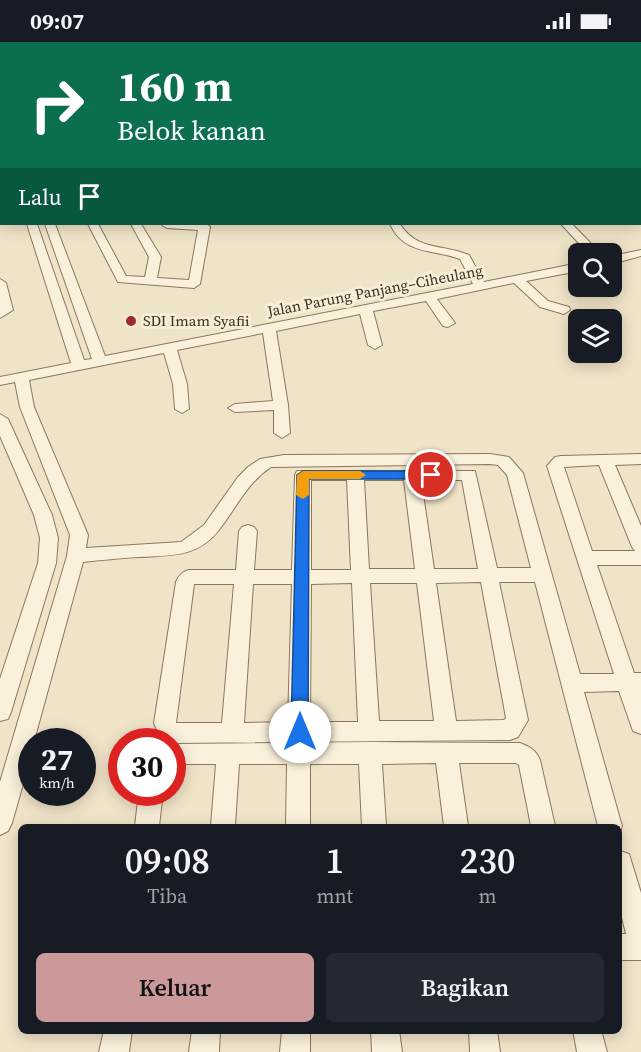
<!DOCTYPE html>
<html lang="id">
<meta charset="utf-8">
<style>
:root{--surface:#171b24;--page:#242831;--text:#f1f3f6;--muted:#9ea1a6;--accent:#cc999b}
body{margin:0;font-family:"Source Serif 4",serif;background:var(--page);color:var(--text);height:100vh;display:flex;flex-direction:column;font-size:22px;white-space:nowrap}
*{box-sizing:border-box;margin:0}
p{font-size:20px;color:var(--muted)}
.icon{flex:none;width:33px;height:33px;fill:none;stroke:currentColor;stroke-width:2;stroke-linecap:round;stroke-linejoin:round}
.map{position:relative;flex:1;overflow:hidden}
.panel{position:absolute;left:18px;top:782px;width:604px;height:210px;display:flex;flex-direction:column;background:var(--surface);border-radius:9px;box-shadow:0 3px 15px #0003}
.panel>*{flex:none}
.banner{position:absolute;left:0px;top:0px;width:642px;height:183px;box-shadow:0 3px 15px #0003;background:#0b6e4f;color:#fff;overflow:hidden}
.controls{position:absolute;left:568px;top:201px;display:grid;gap:12px}
.controls a{display:grid;place-items:center;width:54px;height:54px;border-radius:9px;background:var(--surface);box-shadow:0 3px 15px #0003;font-size:30px}
.speed{position:absolute;left:18px;top:686px;display:flex;gap:12px;font-size:30px;font-weight:700;text-align:center}
.speed>*{display:grid;place-content:center;width:78px;height:78px;border-radius:50%;background:var(--surface);box-shadow:0 3px 15px #0003;line-height:1}
.speed small{font-size:15px;font-weight:400}
.speed .limit{border:9px solid #d22;background:#fff;color:#111}
.pin{position:absolute;display:grid;place-items:center;width:51px;height:51px;color:#fff;margin:-26px;border:3px solid #fff;border-radius:50%;box-shadow:0 2px 6px #0007}
.me{position:absolute;width:66px;margin:-33px;rotate:0deg;stroke-linejoin:round;filter:drop-shadow(0 0 4px #0008)}
.turn{display:flex;align-items:center;gap:21px;height:126px;padding:0 18px;font-size:27px}
.turn .icon{width:78px;height:78px;stroke-width:2.5}
.turn b{display:block;font-size:42px;line-height:51px}
.then{display:flex;align-items:center;height:57px;padding:0 18px;background:#0003;gap:12px;font-size:22px}
.eta{display:flex;justify-content:space-evenly;align-items:center;height:102px;text-align:center}
.eta b{font-size:36px;font-weight:600;line-height:42px}
.primary-button{display:flex;gap:12px;margin-top:auto;padding:12px 18px}
.primary-button a{flex:1;height:69px;border-radius:9px;background:var(--accent);color:#111;font-size:24px;font-weight:600;line-height:69px;text-align:center}
.primary-button a+a{background:var(--page);color:var(--text)}
.status{display:flex;justify-content:space-between;align-items:center;height:42px;padding:0 30px;background:var(--surface);direction:ltr}
.status svg{height:16px;fill:currentColor}
.map>svg:first-child{display:block}
.lines{fill:none;stroke-linecap:round;stroke-linejoin:round}
.minor-casing{stroke:#8d765c;stroke-width:2}
.minor{fill:#faf1dc;fill-rule:evenodd}
.route{fill:#1a73e8;stroke:#114b97;stroke-width:1.5}
.slow{fill:#f59e0b}
.poi-dot{fill:#9e2a2b;stroke:#f7eed8;stroke-width:2}
.labels{text-anchor:middle;stroke-width:6;stroke-linejoin:round;paint-order:stroke}
.far-street-label{font-size:15px;fill:#3d2e20;stroke:#f7eed8}
.far-poi-label{font-size:15px;fill:#3d2e20;stroke:#f7eed8;text-anchor:start}
</style>
<div class="status"><b>09:07</b><svg viewBox="0 0 49 12"><path d="M0 12V9h3v3zM5 12V6h3v6zM10 12V3h3v9zM15 12V0h3v12zM26 1h20v11H26zM47 4h2v5h-2z"/></svg></div>
<div class="map">
<svg width="641" height="1010" viewBox="0 0 641 1010">
<rect width="100%" height="100%" fill="#f0e4c8"/>
<g class="lines">
<defs>
<path id="minor" d="M 16,0 L 22,0 L 22,1 L 16,2 Z
M 86,0 L 92,0 L 85,2 Z
M 114,0 L 120,0 L 113,2 Z
M 140,0 L 146,0 L 139,2 Z
M 248,0 L 271,0 L 245,2 Z
M 344,0 L 350,0 L 343,2 Z
M 368,0 L 374,0 L 374,2 L 368,2 Z
M 393,0 L 399,0 L 399,2 L 393,2 Z
M 417,0 L 423,0 L 423,2 L 417,2 Z
M 441,0 L 447,0 L 447,2 L 441,2 Z
M 465,0 L 471,0 L 472,2 L 465,2 Z
M 489,0 L 495,0 L 495,2 L 489,2 Z
M 514,0 L 520,0 L 520,2 L 514,2 Z
M 538,0 L 544,0 L 545,2 L 538,2 Z
M 561,0 L 567,0 L 568,2 L 561,2 Z
M 585,0 L 592,0 L 593,2 L 586,2 Z
M 640,25 L 641,25 L 641,30 L 640,30 Z
M 640,58 L 641,58 L 641,62 L 640,62 Z
M 640,85 L 641,85 L 641,91 L 640,91 Z
M 640,145 L 641,145 L 641,152 L 640,152 Z
M 0,151 L 2,151 L 2,157 L 0,157 Z
M 640,168 L 641,168 L 641,174 L 640,174 Z
M 27,182 L 37,182 L 84,318 L 92,317 L 45,182 L 55,182 L 105,314 L 473,242 L 460,217 C 433,207 404,213 390,182 L 400,182 C 417,209 442,202 469,213 L 484,240 L 579,221 L 579,229 L 526,239 L 548,259 L 569,265 L 570,268 L 564,272 L 540,265 L 514,241 L 437,257 L 455,281 L 448,285 L 443,284 L 426,259 L 373,269 L 382,303 L 375,307 L 368,303 L 360,272 L 276,289 L 288,363 L 290,391 L 282,396 L 274,391 L 274,368 L 235,370 L 228,366 L 235,362 L 273,359 L 263,291 L 177,308 L 187,342 L 189,367 L 182,371 L 175,367 L 173,342 L 164,311 L 29,338 L 34,365 L 88,493 L 86,506 L 181,500 L 204,483 L 238,435 L 248,425 L 260,417 L 284,413 L 490,412 L 509,415 L 523,431 L 580,632 L 614,632 L 547,424 L 555,415 L 561,414 L 641,412 L 641,422 L 615,423 L 641,484 L 641,523 L 597,523 L 634,631 L 641,631 L 641,692 L 633,689 L 619,649 L 584,650 L 622,784 L 620,790 L 620,784 L 598,784 L 535,540 L 499,540 L 528,678 L 518,695 L 510,698 L 172,701 L 161,698 L 154,681 L 176,540 C 179,533 182,530 189,528 L 236,528 L 239,489 L 242,485 L 248,483 L 254,485 L 257,489 L 254,528 L 292,528 L 295,433 L 297,429 L 475,429 L 497,526 L 531,526 L 507,433 L 498,423 L 490,422 L 271,425 C 247,441 236,466 219,488 C 197,516 171,513 139,515 C 120,516 102,518 83,520 L 34,699 L 32,699 L 32,710 L 12,781 L 8,789 L 0,793 L 0,740 L 67,514 L 70,493 L 20,365 L 15,340 L 0,343 L 0,335 L 71,321 ZM 599,423 L 632,505 L 635,509 L 592,509 L 564,425 ZM 311,438 L 347,438 L 351,528 L 311,528 ZM 364,438 L 404,438 L 415,527 L 369,527 ZM 421,438 L 462,438 L 478,527 L 434,527 ZM 481,540 L 506,676 L 504,678 L 456,679 L 436,541 ZM 352,541 L 358,680 L 310,680 L 311,542 ZM 370,541 L 417,541 L 434,679 L 379,679 ZM 194,542 L 234,542 L 222,681 L 176,681 ZM 253,542 L 292,542 L 288,680 L 244,681 Z
M 88,182 L 98,182 L 126,234 L 145,235 L 149,215 L 131,182 L 141,182 L 161,215 L 157,236 L 189,238 L 198,188 L 167,186 L 162,183 L 208,183 L 210,185 L 200,242 L 194,246 L 118,240 Z
M 561,182 L 572,182 L 601,212 L 589,212 Z
M 641,208 L 641,214 L 612,222 L 612,214 Z
M 0,237 L 6,241 L 13,268 L 0,276 Z
M 0,372 L 8,377 L 52,473 L 58,496 L 56,521 L 11,670 L 8,677 L 0,679 L 0,637 L 38,521 L 40,496 L 34,473 L 0,394 Z
M 370,700 L 520,701 C 530,705 536,708 540,718 L 555,784 L 531,784 L 519,723 L 516,721 L 459,721 L 468,784 L 444,784 L 436,721 L 382,722 L 386,784 L 362,784 L 359,722 L 310,722 L 310,784 L 286,784 L 287,722 L 239,722 L 235,784 L 211,784 L 216,722 L 172,722 L 172,702 Z
M 139,750 L 163,750 L 159,784 L 135,784 Z
M 620,809 L 629,812 L 641,851 L 641,918 L 620,918 L 620,892 L 626,892 L 620,867 Z
M 104,988 L 132,988 L 129,1010 L 99,1010 Z
M 192,988 L 220,988 L 219,1010 L 189,1010 Z
M 282,988 L 310,988 L 310,1010 L 280,1010 Z
M 371,988 L 399,988 L 402,1010 L 372,1010 Z
M 469,988 L 497,988 L 500,1010 L 470,1010 Z
M 573,988 L 601,988 L 607,1010 L 577,1010 Z"/>
</defs>
<use href="#minor" class="minor-casing"/>
<use href="#minor" class="minor"/>
</g>
<path class="route" d="M 303,429 L 431,429 L 437,433 L 431,437 L 309,437 L 308,690 L 305,695 L 300,697 L 294,695 L 291,690 L 297,433 Z"/>
<path class="slow" d="M 303,429 L 360,429 L 366,433 L 360,437 L 309,437 L 309,453 L 303,457 L 296,453 L 297,433 Z"/>
<circle class="poi-dot" cx="131" cy="279" r="6"/>
<g class="labels">
<g class="far-street-label">
<text transform="translate(375 249) rotate(-11)" y="5">Jalan Parung Panjang–Ciheulang</text>
</g>
<g class="far-poi-label">
<text x="143" y="284">SDI Imam Syafii</text>
</g>
</g>
</svg>
<div class="controls">
<a><svg class="icon" aria-label="search" viewBox="0 0 24 24"><circle cx="10" cy="10" r="6"/><path d="M15 15l6 6"/></svg></a>
<a><svg class="icon" aria-label="layers" viewBox="0 0 24 24"><path d="M12 4l9 5-9 5-9-5zM3 14l9 5 9-5"/></svg></a>
</div>
<div class="speed"><div>27<small>km/h</small></div><div class="limit">30</div></div>
<div class="pin" style="left:431px;top:433px;background:#d93025"><svg class="icon" aria-label="arrive" viewBox="0 0 24 24"><path d="M6 21V4h12l-3 4 3 4H6"/></svg></div>
<svg class="me" style="left:300px;top:690px" viewBox="-20 -20 40 40"><circle r="19" fill="#fff"/><path d="M0-13L10 11 0 6-10 11z" fill="#1a73e8"/></svg>
<div class="banner">
<div class="turn"><svg class="icon" aria-label="right" viewBox="0 0 24 24"><path d="M7 20v-9h11M14 6l5 5-5 5"/></svg><div><b>160 m</b>Belok kanan</div></div>
<div class="then">Lalu<svg class="icon" aria-label="arrive" viewBox="0 0 24 24"><path d="M6 21V4h12l-3 4 3 4H6"/></svg></div>
</div>
<section class="panel">
<div class="eta">
<div><b>09:08</b><p>Tiba</p></div>
<div><b>1</b><p>mnt</p></div>
<div><b>230</b><p>m</p></div>
</div>
<div class="primary-button"><a>Keluar</a><a>Bagikan</a></div>
</section>
</div>
